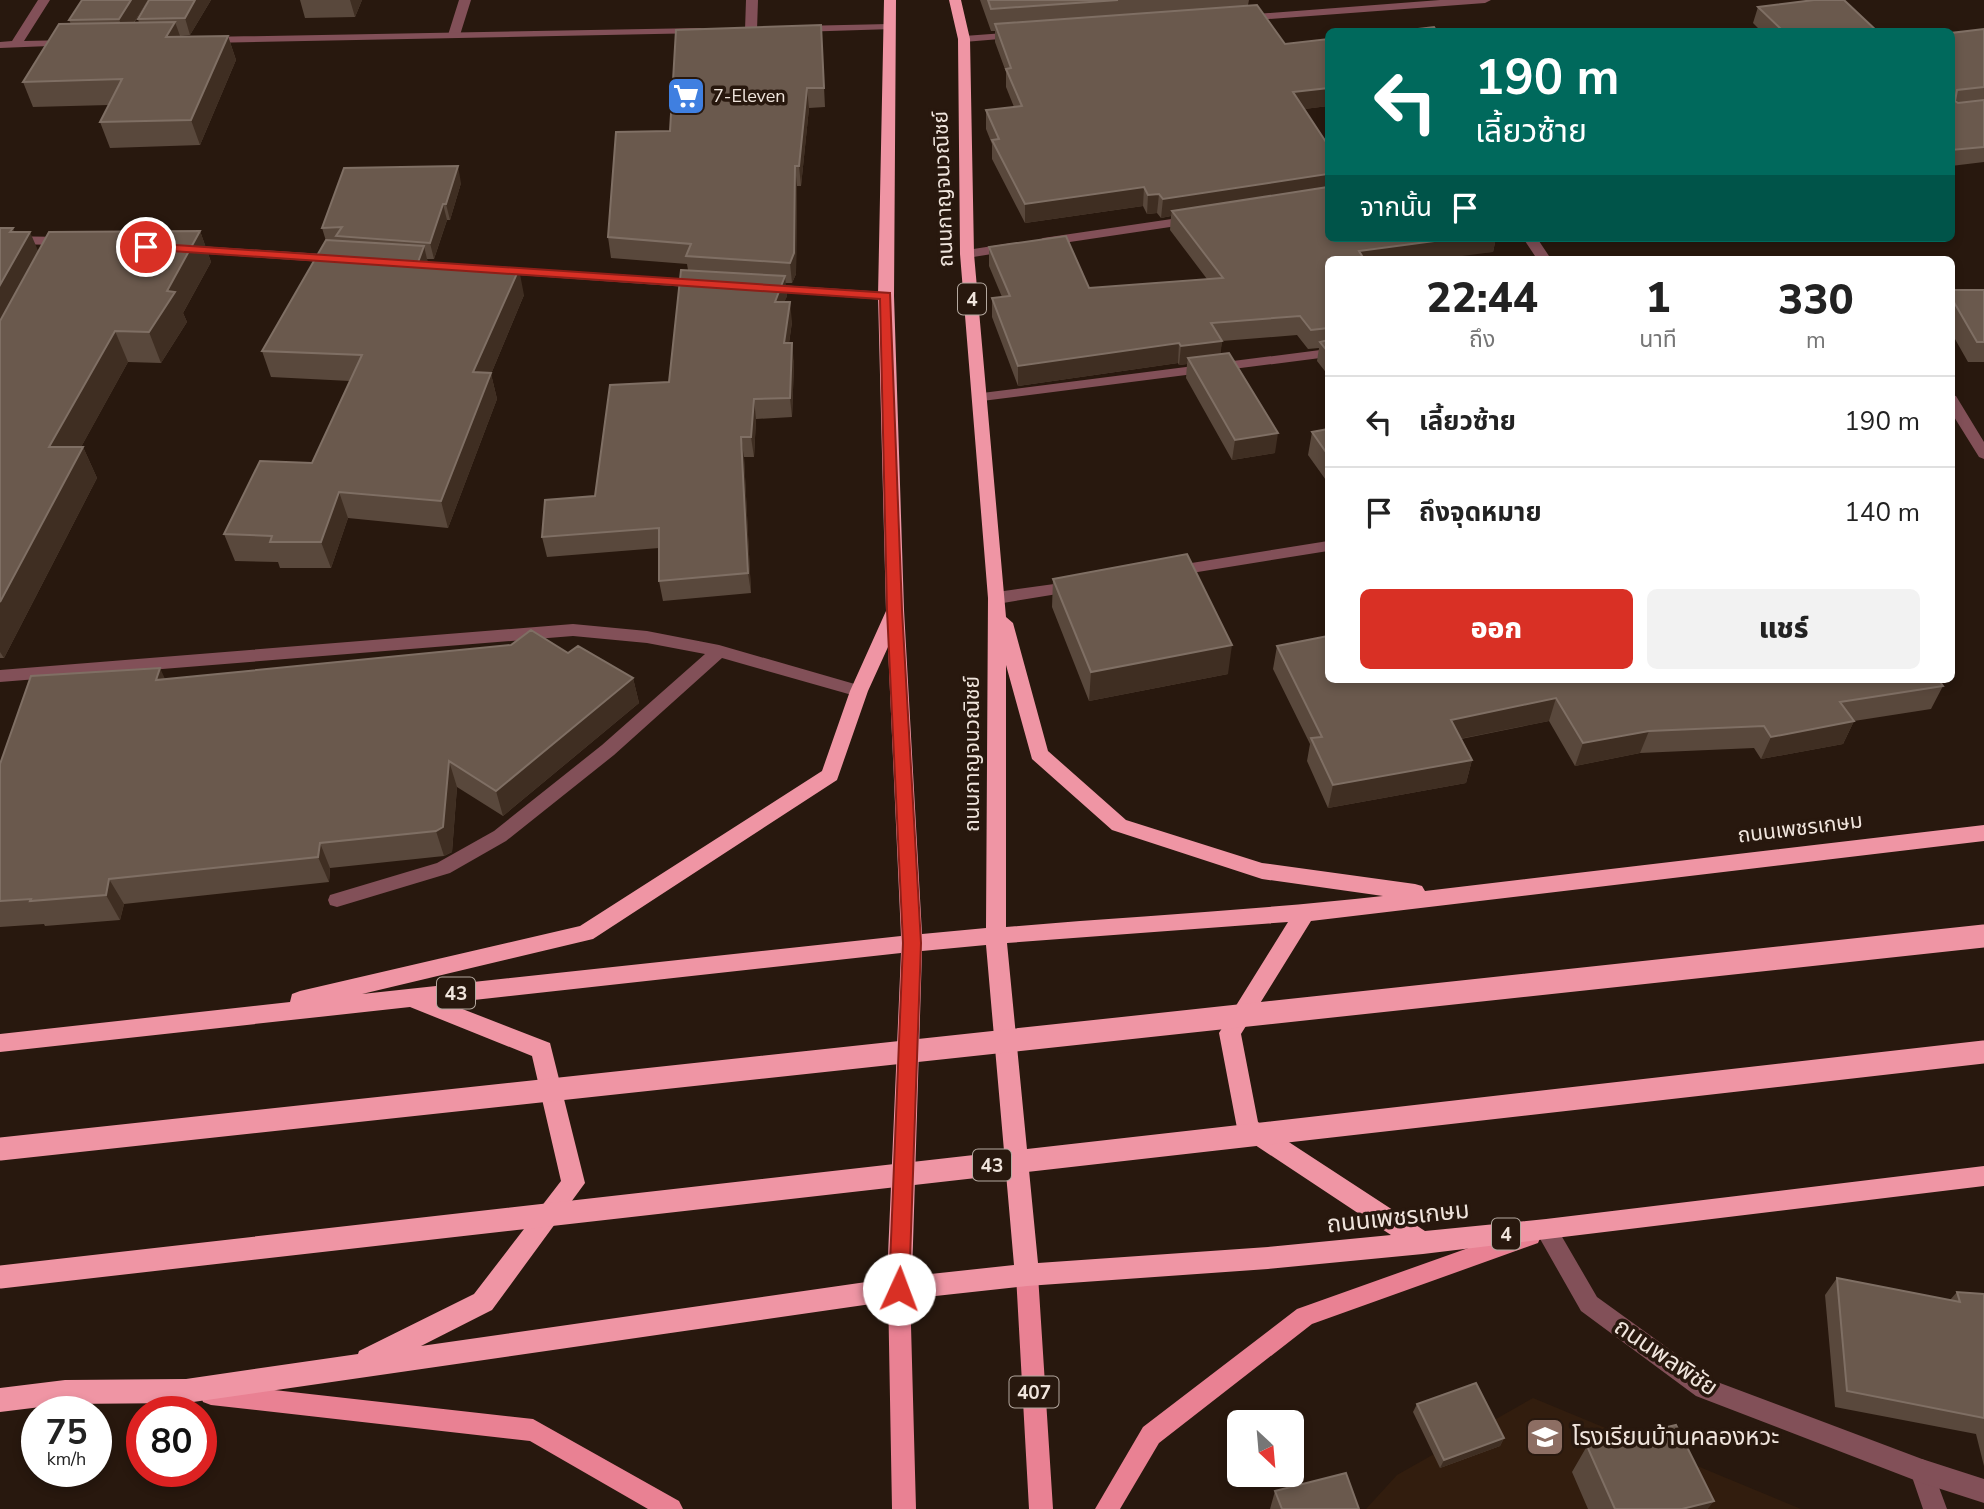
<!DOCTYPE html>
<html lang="th">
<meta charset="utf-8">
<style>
:root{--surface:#fff;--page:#f2f2f2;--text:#222;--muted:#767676;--line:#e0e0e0;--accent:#d93025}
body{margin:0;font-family:"Nunito Sans","Noto Sans Thai",sans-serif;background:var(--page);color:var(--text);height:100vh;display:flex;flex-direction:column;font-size:26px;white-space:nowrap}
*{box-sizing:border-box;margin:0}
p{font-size:23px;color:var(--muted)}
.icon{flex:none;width:38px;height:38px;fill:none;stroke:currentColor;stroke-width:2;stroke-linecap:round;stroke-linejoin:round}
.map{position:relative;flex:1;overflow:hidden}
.drawer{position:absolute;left:1325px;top:256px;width:630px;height:427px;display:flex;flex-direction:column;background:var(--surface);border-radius:10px;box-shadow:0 4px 10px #0003}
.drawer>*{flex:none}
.hud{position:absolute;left:1325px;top:28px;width:630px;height:214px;border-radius:10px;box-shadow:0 4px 10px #0003;background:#00695c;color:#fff;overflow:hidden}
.needle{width:46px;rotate:154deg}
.tools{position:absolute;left:1227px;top:1410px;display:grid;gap:14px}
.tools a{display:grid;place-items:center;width:77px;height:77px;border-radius:10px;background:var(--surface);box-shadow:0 4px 10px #0003;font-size:35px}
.speed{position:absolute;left:21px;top:1396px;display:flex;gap:14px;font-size:35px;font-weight:700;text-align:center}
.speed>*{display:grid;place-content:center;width:91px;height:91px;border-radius:50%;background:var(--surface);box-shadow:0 4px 10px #0003;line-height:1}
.speed small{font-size:18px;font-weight:400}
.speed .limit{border:10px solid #d22;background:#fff;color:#111}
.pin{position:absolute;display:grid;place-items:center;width:60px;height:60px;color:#fff;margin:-30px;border:4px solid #fff;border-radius:50%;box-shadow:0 2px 7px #0007}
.me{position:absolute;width:77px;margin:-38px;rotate:2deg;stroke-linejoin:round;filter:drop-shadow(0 0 5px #0008)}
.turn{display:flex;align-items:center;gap:24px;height:147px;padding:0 35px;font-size:32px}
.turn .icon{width:91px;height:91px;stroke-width:2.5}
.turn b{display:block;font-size:49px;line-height:60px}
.then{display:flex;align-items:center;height:66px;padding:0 35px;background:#0003;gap:14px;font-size:26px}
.eta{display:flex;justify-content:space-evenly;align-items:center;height:119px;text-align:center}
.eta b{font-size:42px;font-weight:800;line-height:49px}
.button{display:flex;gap:14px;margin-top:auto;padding:14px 35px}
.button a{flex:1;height:80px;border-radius:10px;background:var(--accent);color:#fff;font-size:28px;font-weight:800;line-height:80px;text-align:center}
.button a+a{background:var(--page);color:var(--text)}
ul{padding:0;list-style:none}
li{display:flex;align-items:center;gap:21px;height:91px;padding:0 35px;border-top:2px solid var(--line)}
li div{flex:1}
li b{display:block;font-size:26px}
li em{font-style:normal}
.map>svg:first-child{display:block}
.built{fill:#321d0e}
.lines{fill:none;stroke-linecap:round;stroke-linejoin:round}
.service{fill:#825058;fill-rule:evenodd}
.minor{fill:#825058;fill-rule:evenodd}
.tertiary{fill:#825058;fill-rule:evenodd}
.primary{fill:#e98193;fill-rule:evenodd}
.trunk{fill:#ef95a4;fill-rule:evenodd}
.trunk-bridge{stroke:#ef95a4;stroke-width:23}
.wall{fill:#59483c}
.shaded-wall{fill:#3f2e22}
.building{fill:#6a594d;stroke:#7f6f64;stroke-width:2}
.route{fill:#d93025;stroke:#8d1f18;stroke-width:2}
.labels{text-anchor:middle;stroke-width:7;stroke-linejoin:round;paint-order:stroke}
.far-poi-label{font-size:18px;fill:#f0e5dd;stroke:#28180e;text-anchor:start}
.shield{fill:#28180e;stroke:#b4a89f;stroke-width:2}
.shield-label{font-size:19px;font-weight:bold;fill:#f0e5dd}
.street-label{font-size:21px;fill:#f0e5dd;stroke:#28180e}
.near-street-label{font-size:24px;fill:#f0e5dd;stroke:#28180e}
.near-poi-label{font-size:24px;fill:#f0e5dd;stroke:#28180e;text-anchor:start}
</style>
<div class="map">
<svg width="1984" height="1509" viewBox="0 0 1984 1509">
<rect width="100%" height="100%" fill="#28180e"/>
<path class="built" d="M 1533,1398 L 1801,1509 L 1366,1509 L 1397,1475 Z"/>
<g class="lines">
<path class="service" d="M 459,0 L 471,0 L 460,35 L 454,38 L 448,35 Z
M 746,0 L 758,0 L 757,30 L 751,33 L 745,30 Z
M 1440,0 L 1491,0 L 1485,3 L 1243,21 L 1237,18 L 1243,15 Z
M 1019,32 L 1025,35 L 1023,37 L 964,42 L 958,39 L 964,36 Z
M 1951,395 L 1956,396 L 1984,442 L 1984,459 L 1979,457 L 1951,412 Z
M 1328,541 L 1328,551 L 1173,576 L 1165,571 L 1173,566 Z
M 1076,581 L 1082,582 L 1084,586 L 1082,590 L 997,604 L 989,598 L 997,592 Z
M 573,624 L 647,631 L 719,645 L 865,687 L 867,691 L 859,697 L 722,658 L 614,755 L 506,841 L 450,873 L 337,907 L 330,905 L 328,900 L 330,895 L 437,863 L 494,831 L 602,745 L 705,654 L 647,643 L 573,636 L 0,682 L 0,670 Z
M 1922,1459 L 1930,1463 L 1947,1509 L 1923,1509 L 1910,1471 L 1914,1463 Z"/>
<path class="minor" d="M 38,0 L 50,0 L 24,41 L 70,40 L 76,43 L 74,45 L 0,48 L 0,42 L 12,41 Z
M 889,24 L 893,25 L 893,29 L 798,32 L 792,29 L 798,26 Z
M 700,28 L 704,29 L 704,33 L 207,43 L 201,40 L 207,37 Z
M 1192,216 L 1199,220 L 1197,223 L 1043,246 L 1036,242 L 1043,238 Z
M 0,236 L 65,237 L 72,241 L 65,245 L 0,244 Z
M 1523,238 L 1537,238 L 1551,259 L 1537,259 Z
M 1012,243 L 1017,244 L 1017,250 L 967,258 L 960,254 L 967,250 Z
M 184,245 L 338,255 L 345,259 L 338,263 L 179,252 L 177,249 Z
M 495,266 L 701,280 L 708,284 L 701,288 L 490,273 L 490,267 Z
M 764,284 L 886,292 L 893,296 L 886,300 L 759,291 L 759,285 Z
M 1328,349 L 1328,357 L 982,401 L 975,397 L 982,393 Z"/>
<path class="tertiary" d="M 1546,1220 L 1554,1223 L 1597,1297 L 1712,1380 L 1922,1459 L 1984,1479 L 1984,1503 L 1922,1483 L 1696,1396 L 1581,1311 L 1535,1230 L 1538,1223 Z"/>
<path class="primary" d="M 1530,1226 L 1538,1229 L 1541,1236 L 1538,1243 L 1312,1324 L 1159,1443 L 1120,1509 L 1095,1509 L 1143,1427 L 1297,1309 Z
M 1027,1265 L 1035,1268 L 1038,1275 L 1053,1509 L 1029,1509 L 1016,1275 L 1019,1268 Z
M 899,1279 L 907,1282 L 910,1289 L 916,1509 L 892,1509 L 888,1289 L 891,1282 Z
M 211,1383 L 533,1419 L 679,1501 L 683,1509 L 648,1509 L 530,1441 L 211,1405 L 203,1402 L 200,1394 L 203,1386 Z"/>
<path class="trunk" d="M 884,0 L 896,0 L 894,296 L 904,610 L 922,934 L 986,928 L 988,598 L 960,254 L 958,39 L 949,0 L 961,0 L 970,39 L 974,254 L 1006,617 L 1013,623 L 1048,751 L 1126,820 L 1262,863 L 1415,884 L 1422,886 L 1425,891 L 1984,825 L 1984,841 L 1311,921 L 1241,1034 L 1258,1122 L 1425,1231 L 1546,1219 L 1984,1166 L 1984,1186 L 1423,1254 L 1268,1269 L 1027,1286 L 899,1300 L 186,1403 L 65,1404 L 0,1412 L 0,1388 L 65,1380 L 186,1379 L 358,1354 L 359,1351 L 474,1294 L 561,1181 L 532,1056 L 410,1007 L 0,1052 L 0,1034 L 290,1002 L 292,994 L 300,991 L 580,926 L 822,771 L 850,691 L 886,611 L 878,296 ZM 888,647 L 901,936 L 362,994 L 593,939 L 837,780 L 868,691 ZM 1006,665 L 1032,759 L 1112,830 L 1262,879 L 1383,896 C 1258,910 1132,916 1006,927 ZM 1288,922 L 1219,1033 L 1237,1128 L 1240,1135 L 1391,1235 L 1268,1247 L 1038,1263 L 1007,943 ZM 986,945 L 1014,1265 L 912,1276 L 922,951 ZM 901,953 L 887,1279 L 421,1346 L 492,1310 L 585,1183 L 550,1043 L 447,1003 Z"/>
<path class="trunk-bridge" d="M 0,1149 L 1984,936
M 0,1277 L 1984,1052"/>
</g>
<path class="wall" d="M 148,0 L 134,23 L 139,23 L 138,19 L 149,0 L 211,0 L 190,35 L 180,36 L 180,37 L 228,36 L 236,60 L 200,145 L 110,148 L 100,122 L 109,105 L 33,107 L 23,82 L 71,24 L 69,20 Z
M 300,0 L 362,0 L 355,17 L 305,18 Z
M 980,0 L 1249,0 L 1248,5 L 1285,44 L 1328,39 L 1328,106 L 1304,109 L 1328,238 L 1496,238 L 1493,252 L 1328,259 L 1328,375 L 1317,361 L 1319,348 L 1308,349 L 1297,335 L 1222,341 L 1220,354 L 1275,453 L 1232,460 L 1186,378 L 1187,364 L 1179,365 L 1178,363 L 1018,386 L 992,317 L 992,298 L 1002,297 L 989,266 L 989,247 L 1089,288 L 1207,279 L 1170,230 L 1171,216 L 1161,218 L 1157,213 L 1147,214 L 1143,206 L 1025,223 L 992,159 L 992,144 L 986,129 L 986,110 L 1014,107 L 1006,87 L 1006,72 L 995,42 L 995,31 L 991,31 Z
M 1758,7 L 1878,32 L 1762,32 L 1753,23 Z
M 821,25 L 825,107 L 809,108 L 801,186 L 797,186 L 796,274 L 792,283 L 785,283 L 787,296 L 784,302 L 792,322 L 789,343 L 794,363 L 792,417 L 756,419 L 754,457 L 744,457 L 751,593 L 663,601 L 659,581 L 659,548 L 547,557 L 542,537 L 595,496 L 669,382 L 688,270 L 687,264 L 611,258 L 608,237 L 670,131 Z
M 1984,29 L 1984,162 L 1951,166 L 1951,33 Z
M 461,183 L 450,220 L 447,220 L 434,259 L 427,259 L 428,265 L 524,295 L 491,374 L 497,399 L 448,528 L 348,518 L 331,568 L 280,568 L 278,562 L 235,561 L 224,534 L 312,463 L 350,381 L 271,377 L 262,351 L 326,241 L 322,228 Z
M 0,228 L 13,228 L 14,232 L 38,252 L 200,231 L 211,262 L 183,313 L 187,322 L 161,363 L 128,362 L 81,447 L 83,447 L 97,478 L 4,658 L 0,658 Z
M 1951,290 L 1984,290 L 1984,362 L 1968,362 L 1951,332 Z
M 1328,429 L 1328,483 L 1308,455 L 1312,432 Z
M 1053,579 L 1228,674 L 1089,701 L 1052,607 Z
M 1277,646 L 1943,686 L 1931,709 L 1854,721 L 1843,744 L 1761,759 L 1754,748 L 1640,753 L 1575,766 L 1549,721 L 1461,739 L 1472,760 L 1466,783 L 1328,808 L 1307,761 L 1310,744 L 1273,669 Z
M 568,653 L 633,678 L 639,703 L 503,816 L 457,787 L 452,852 L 444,856 L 330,868 L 329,882 L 124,904 L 120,920 L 45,926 L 44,924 L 0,927 L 0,764 L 165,679 Z
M 1837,1278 L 1950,1300 L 1957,1292 L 1984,1294 L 1984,1466 L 1976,1434 L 1835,1407 L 1825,1295 Z
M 1417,1404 L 1504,1438 L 1500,1446 L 1440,1468 L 1413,1412 Z
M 1587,1446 L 1714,1501 L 1707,1509 L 1588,1509 L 1572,1472 Z
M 1275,1491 L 1359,1509 L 1270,1509 Z"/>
<path class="shaded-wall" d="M 131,0 L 148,0 L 125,36 L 119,19 Z
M 195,0 L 211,0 L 190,35 L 185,18 Z
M 350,0 L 362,0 L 355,17 Z
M 175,22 L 184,47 L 166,37 Z
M 228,36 L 236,60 L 200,145 L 191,120 Z
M 807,88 L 809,108 L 801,186 L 799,166 Z
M 1328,88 L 1328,106 L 1290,111 L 1293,92 Z
M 458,166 L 461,183 L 450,220 L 446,204 Z
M 795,166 L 797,186 L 796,274 L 792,283 L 790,263 Z
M 1328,174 L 1328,188 L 1172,211 L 1171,216 L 1161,218 L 1163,199 Z
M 1144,187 L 1143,206 L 1025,223 L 1025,204 Z
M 1159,194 L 1157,213 L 1147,214 L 1148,195 Z
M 443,204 L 447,220 L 434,259 L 430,243 Z
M 13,228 L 21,247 L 30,232 L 43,262 L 0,341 L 0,285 L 10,232 Z
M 200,231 L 211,262 L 183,313 L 187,322 L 161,363 L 149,332 L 167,291 Z
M 1457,238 L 1496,238 L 1493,252 L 1439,259 L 1358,259 L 1359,251 Z
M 424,246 L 430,272 L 417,265 Z
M 519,269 L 524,295 L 491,374 L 497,399 L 448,528 L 441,501 L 473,372 Z
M 785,276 L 787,296 L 776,322 L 775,302 Z
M 790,302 L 792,322 L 786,363 L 784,343 Z
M 115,331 L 128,362 L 64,478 L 49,447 Z
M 1222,341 L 1220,360 L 1188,358 L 1187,364 L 1179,365 L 1181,346 Z
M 792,343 L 794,363 L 792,417 L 790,398 Z
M 1179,343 L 1178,363 L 1018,386 L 1018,366 Z
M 754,399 L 756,419 L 754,457 L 751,437 Z
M 1278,433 L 1275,453 L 1232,460 L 1235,440 Z
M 741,437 L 744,457 L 751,593 L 748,573 Z
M 83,447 L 97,478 L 4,658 L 0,652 L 0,602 Z
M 339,492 L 348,518 L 331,568 L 321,542 Z
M 1232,645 L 1228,674 L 1089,701 L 1091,672 Z
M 160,668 L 172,694 L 156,680 Z
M 633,678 L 639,703 L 503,816 L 496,791 Z
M 1556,698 L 1549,721 L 1444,742 L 1451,720 Z
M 1854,721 L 1843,744 L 1761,759 L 1771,737 Z
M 1649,731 L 1640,753 L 1575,766 L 1583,743 Z
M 1472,760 L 1466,783 L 1328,808 L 1333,785 Z
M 449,761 L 457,787 L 452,852 L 444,856 L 436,831 Z
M 320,843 L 330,868 L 329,882 L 318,857 Z
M 109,879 L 124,904 L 120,920 L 106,895 Z
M 1504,1438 L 1500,1446 L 1440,1468 L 1444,1460 Z
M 1714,1501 L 1707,1509 L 1682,1509 Z"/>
<path class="building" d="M 82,0 L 131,0 L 119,19 L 69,20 Z
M 149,0 L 195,0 L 185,18 L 138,19 Z
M 988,0 L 1118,0 L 991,9 Z
M 1814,0 L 1844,0 L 1878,32 L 1784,32 L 1758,7 Z
M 1257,5 L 1285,44 L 1328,39 L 1328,88 L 1293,92 L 1328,145 L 1328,174 L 1163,199 L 1159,194 L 1148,195 L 1144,187 L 1025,204 L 992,140 L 999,139 L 986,110 L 1022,106 L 1006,69 L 1011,68 L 995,24 Z
M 175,22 L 166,37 L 228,36 L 191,120 L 100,122 L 122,79 L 23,82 L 59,24 Z
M 821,25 L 824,88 L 807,88 L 799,166 L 795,166 L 794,253 L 790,263 L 686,256 L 691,244 L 608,237 L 616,132 L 670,131 L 676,30 Z
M 1434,27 L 1437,32 L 1393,32 Z
M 1984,29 L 1984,87 L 1957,90 L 1955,101 L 1958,103 L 1984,100 L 1984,147 L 1951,150 L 1951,33 Z
M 458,166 L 446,204 L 443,204 L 430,243 L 336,236 L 342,227 L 322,228 L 344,168 Z
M 1328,187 L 1328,238 L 1457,238 L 1359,251 L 1364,259 L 1328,259 L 1328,328 L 1311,330 L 1300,316 L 1211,323 L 1222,341 L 1181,346 L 1179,343 L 1018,366 L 992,298 L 1010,296 L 989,247 L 1066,236 L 1089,288 L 1223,278 L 1172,211 Z
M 0,228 L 13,228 L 10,232 L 30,232 L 0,285 Z
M 200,231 L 167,291 L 175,292 L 149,332 L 115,331 L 49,447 L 83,447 L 0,602 L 0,321 L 49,232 Z
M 326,240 L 424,246 L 417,265 L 519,269 L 473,372 L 491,373 L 441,501 L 339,492 L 321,542 L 270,542 L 272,536 L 224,534 L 260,461 L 312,463 L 362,355 L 262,351 Z
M 681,270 L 785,276 L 775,302 L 790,302 L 784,343 L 792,343 L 790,398 L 754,399 L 751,437 L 741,437 L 748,573 L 659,581 L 659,528 L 542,537 L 545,500 L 595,496 L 610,385 L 669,382 Z
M 1951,290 L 1984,290 L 1984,342 L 1977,342 L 1951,297 Z
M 1328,340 L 1328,352 L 1320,342 Z
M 1229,353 L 1278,433 L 1235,440 L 1188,358 Z
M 1328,429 L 1328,455 L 1312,432 Z
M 1187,554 L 1232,645 L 1091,672 L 1053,579 Z
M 531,630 L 568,653 L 578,646 L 633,678 L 496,791 L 449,761 L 443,827 L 436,831 L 320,843 L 318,857 L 109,879 L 106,895 L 30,901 L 31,899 L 0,901 L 0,764 L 31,676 L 160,668 L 156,680 L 511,645 Z
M 1328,636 L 1328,679 L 1938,679 L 1943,686 L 1840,702 L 1854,721 L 1771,737 L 1764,726 L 1649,731 L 1583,743 L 1556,698 L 1451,720 L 1472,760 L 1333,785 L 1311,738 L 1322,737 L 1277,646 Z
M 1837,1278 L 1960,1302 L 1957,1292 L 1984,1294 L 1984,1418 L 1847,1391 Z
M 1476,1383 L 1504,1438 L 1444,1460 L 1417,1404 Z
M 1676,1425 L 1714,1501 L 1682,1509 L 1615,1509 L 1587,1446 Z
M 1346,1473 L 1359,1509 L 1282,1509 L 1275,1491 Z"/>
<path class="route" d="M 146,243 L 890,293 L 902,610 L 921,943 L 909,1289 L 906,1296 L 899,1299 L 892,1296 L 889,1289 L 903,943 L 887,610 L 880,299 L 142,249 L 142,244 Z"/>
<defs>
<symbol id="supermarket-square" viewBox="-11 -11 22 22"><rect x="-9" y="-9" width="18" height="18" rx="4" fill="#3f7fe0" stroke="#28180e"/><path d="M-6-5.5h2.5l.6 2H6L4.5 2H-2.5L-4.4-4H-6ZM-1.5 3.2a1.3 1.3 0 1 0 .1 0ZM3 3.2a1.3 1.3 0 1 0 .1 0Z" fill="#fff"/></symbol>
<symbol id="school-square" viewBox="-11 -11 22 22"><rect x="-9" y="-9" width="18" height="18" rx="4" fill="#8d6e63" stroke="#28180e"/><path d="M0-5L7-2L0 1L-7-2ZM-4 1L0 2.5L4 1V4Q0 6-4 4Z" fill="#fff"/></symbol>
</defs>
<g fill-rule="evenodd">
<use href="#supermarket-square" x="664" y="74" width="44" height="44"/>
<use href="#school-square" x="1523" y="1415" width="44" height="44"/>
</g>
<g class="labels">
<g class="far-poi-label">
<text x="713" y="102">7-Eleven</text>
</g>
<g class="shield">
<rect x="958" y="283.5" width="28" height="31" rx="5"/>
<rect x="437" y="977.5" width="38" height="31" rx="5"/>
<rect x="973" y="1149.5" width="38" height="31" rx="5"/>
<rect x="1492" y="1218.5" width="28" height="31" rx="5"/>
<rect x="1009.5" y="1376.5" width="49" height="31" rx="5"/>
</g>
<g class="shield-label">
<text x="972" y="306">4</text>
<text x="456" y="1000">43</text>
<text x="992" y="1172">43</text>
<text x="1506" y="1241">4</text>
<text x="1034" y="1399">407</text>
</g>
<g class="street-label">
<text transform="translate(943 189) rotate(-92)" y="7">ถนนกาญจนวณิชย์</text>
<text transform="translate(972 754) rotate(-90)" y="7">ถนนกาญจนวณิชย์</text>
<text transform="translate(1800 828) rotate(-7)" y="7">ถนนเพชรเกษม</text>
</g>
<g class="near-street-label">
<text transform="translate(1398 1217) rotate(-6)" y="8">ถนนเพชรเกษม</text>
<text transform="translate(1666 1357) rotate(34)" y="8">ถนนพลพิชัย</text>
</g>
<g class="near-poi-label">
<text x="1572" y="1445">โรงเรียนบ้านคลองหวะ</text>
</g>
</g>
</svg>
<div class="tools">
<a><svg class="needle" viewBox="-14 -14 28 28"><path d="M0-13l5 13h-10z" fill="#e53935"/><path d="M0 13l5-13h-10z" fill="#767676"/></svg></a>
</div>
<div class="speed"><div>75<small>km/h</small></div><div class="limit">80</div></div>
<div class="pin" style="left:146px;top:247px;background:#d93025"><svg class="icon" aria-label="arrive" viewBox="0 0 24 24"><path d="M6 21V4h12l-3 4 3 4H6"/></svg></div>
<svg class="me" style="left:899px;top:1289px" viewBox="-20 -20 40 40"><circle r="19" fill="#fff"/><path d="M0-13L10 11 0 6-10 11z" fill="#d93025"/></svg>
<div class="hud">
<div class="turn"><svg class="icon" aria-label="left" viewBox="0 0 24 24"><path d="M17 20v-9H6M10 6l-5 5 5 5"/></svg><div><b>190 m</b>เลี้ยวซ้าย</div></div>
<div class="then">จากนั้น<svg class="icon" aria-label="arrive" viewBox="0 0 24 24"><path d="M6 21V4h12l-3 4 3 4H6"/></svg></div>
</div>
<section class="drawer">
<div class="eta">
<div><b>22:44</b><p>ถึง</p></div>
<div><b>1</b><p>นาที</p></div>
<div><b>330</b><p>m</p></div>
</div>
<ul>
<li><svg class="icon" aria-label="left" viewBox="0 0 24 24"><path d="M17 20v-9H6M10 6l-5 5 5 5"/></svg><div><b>เลี้ยวซ้าย</b></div><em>190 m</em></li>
<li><svg class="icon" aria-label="arrive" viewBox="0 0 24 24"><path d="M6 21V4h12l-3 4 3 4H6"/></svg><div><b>ถึงจุดหมาย</b></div><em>140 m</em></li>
</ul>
<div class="button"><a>ออก</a><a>แชร์</a></div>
</section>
</div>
